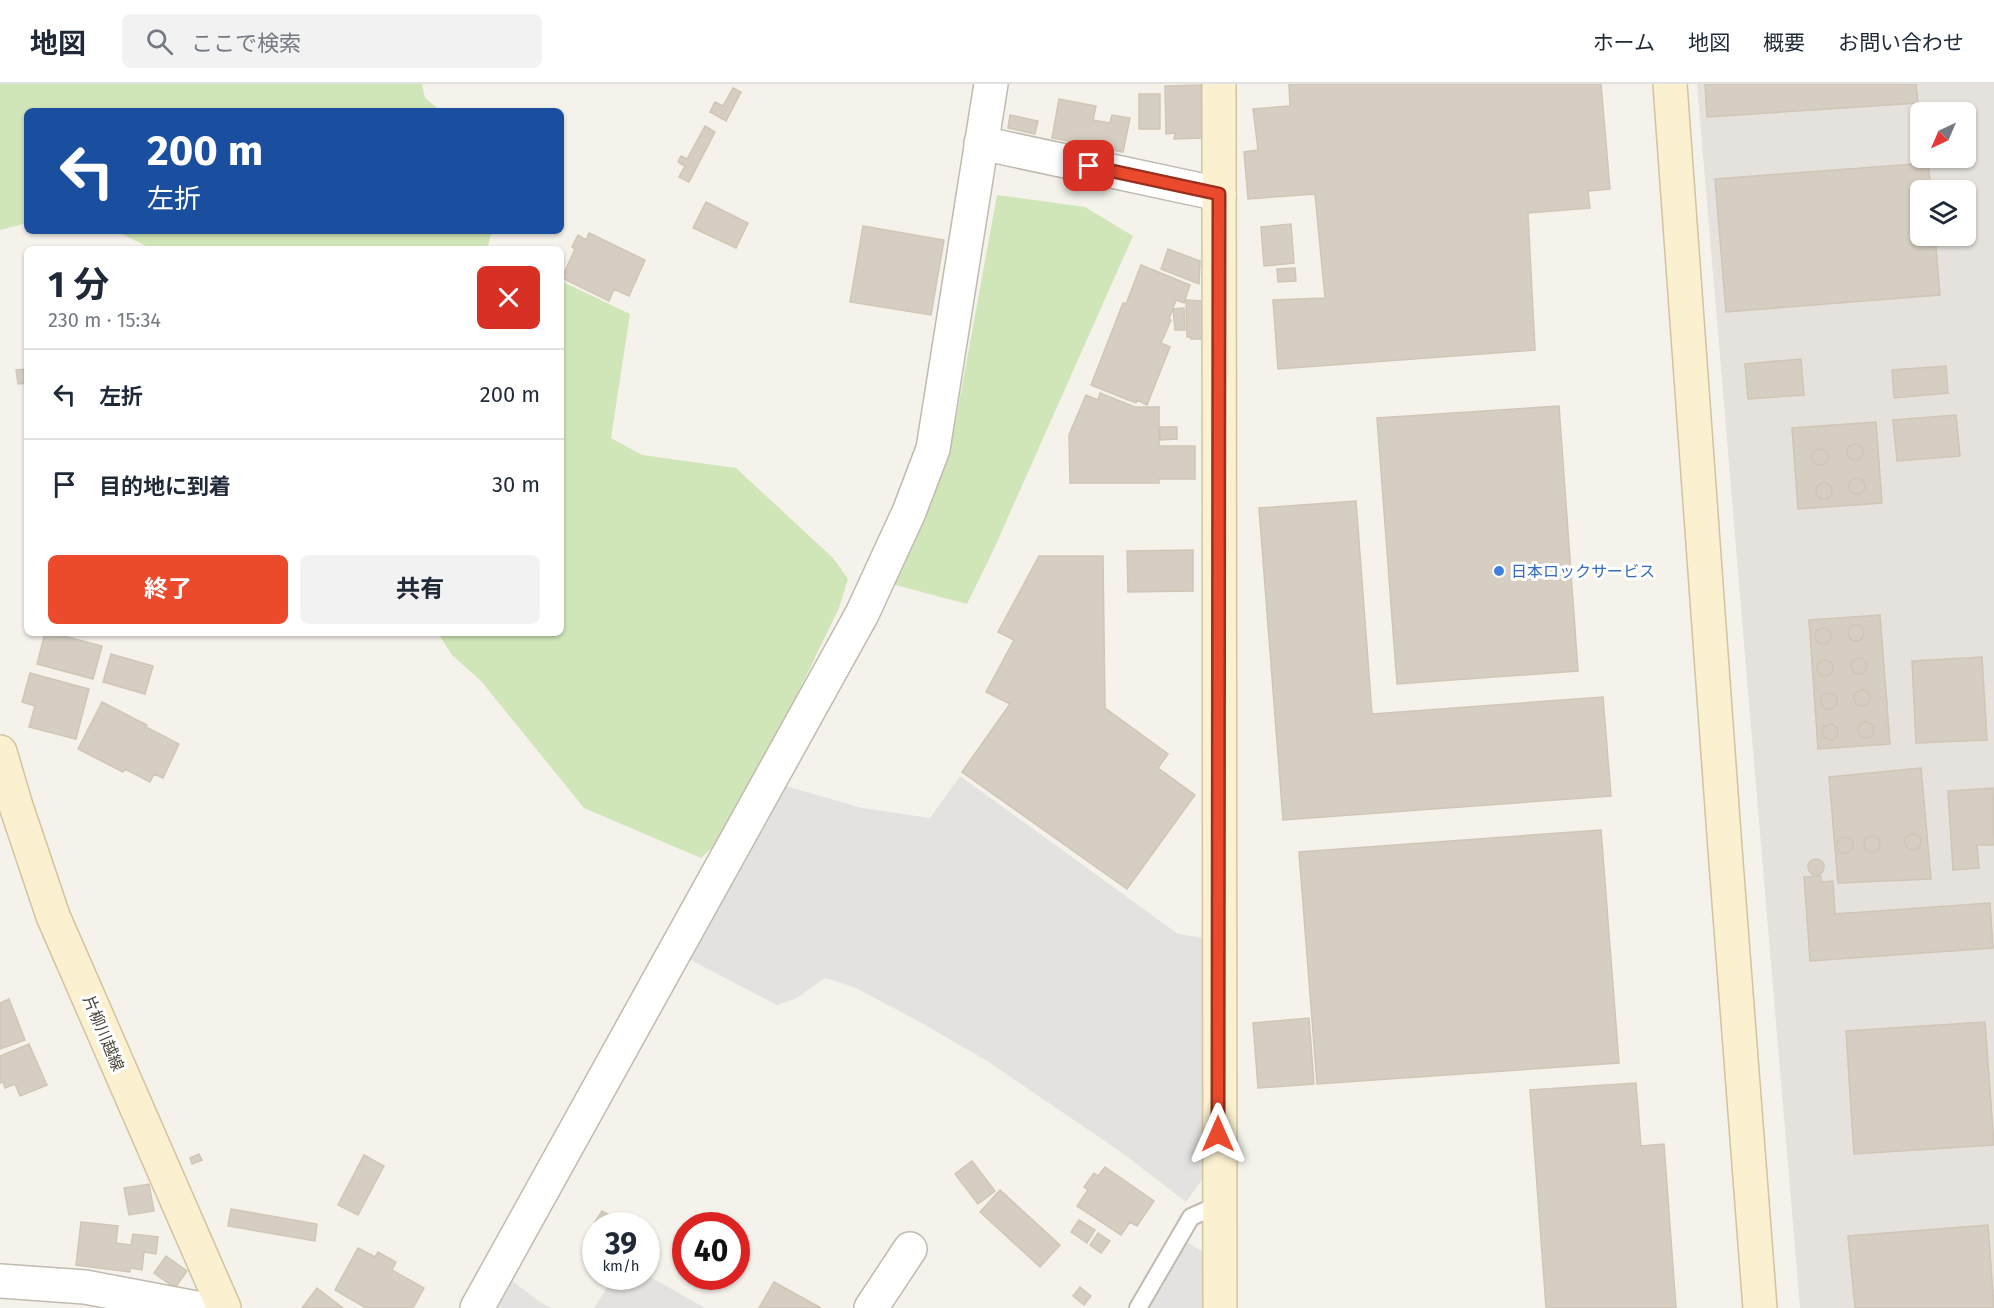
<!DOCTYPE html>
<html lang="ja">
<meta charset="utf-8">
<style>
:root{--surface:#fff;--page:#f2f2f3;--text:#1f2937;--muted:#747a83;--line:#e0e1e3;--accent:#eb4a2d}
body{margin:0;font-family:"Fira Sans","Noto Sans JP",sans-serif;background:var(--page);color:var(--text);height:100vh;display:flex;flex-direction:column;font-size:22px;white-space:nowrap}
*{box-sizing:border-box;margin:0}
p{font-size:20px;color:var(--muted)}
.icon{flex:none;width:33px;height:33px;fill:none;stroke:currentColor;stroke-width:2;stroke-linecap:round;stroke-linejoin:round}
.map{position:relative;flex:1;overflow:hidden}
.drawer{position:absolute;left:24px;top:162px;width:540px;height:390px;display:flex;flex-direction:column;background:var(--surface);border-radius:9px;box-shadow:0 2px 4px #0004}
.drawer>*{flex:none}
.hud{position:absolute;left:24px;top:24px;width:540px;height:126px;border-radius:9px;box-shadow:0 2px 4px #0004;background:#1a4fa0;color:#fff;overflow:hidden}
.needle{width:39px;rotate:224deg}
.buttons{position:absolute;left:1910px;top:18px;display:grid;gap:12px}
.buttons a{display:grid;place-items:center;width:66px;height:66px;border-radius:9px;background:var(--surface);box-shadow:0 2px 4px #0004;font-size:30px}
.speed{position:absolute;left:582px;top:1128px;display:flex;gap:12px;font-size:30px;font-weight:700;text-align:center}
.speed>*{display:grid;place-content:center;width:78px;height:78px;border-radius:50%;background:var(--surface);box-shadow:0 2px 4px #0004;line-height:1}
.speed small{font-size:15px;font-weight:400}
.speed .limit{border:9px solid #d22;background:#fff;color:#111}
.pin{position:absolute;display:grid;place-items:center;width:51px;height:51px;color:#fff;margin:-26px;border-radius:12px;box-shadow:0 3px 9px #0006}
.me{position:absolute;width:66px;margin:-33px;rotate:0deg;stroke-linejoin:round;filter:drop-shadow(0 0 4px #0008)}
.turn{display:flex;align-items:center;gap:21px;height:126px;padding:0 24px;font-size:27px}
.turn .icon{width:78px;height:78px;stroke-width:2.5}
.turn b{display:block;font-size:42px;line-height:51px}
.round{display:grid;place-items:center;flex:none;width:63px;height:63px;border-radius:9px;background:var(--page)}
.head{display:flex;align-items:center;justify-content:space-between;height:102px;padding:0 24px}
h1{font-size:36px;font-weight:700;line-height:45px}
.button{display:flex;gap:12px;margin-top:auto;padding:12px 24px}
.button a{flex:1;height:69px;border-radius:9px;background:var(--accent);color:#fff;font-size:24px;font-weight:700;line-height:69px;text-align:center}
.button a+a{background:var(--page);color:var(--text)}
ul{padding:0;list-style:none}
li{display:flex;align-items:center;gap:18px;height:90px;padding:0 24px;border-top:2px solid var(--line)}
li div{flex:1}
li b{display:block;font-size:22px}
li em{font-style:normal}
header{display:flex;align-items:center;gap:36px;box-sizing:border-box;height:84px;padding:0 30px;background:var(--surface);border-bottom:2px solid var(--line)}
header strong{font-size:28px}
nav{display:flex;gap:33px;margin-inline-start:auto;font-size:21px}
.search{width:420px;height:54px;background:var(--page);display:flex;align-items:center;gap:15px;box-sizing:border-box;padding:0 21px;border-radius:9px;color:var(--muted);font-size:22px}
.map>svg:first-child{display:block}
.industrial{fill:#e5e1dd;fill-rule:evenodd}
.green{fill:#d1e6b8}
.parking{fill:#e4e2e0}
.building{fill:#d6cec2;stroke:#d0c6b6;stroke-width:1.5}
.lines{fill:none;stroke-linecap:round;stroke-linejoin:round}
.lane-casing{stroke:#c0baaf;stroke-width:20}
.street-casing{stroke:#c0baaf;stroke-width:36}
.secondary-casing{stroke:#d1c49f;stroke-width:36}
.lane{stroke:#fff;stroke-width:16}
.street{stroke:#fff;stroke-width:33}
.secondary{stroke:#fbf1d0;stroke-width:33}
.route-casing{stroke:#99301d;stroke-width:15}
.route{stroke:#eb4a2d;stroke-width:10}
.shop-dot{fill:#3f7fe0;stroke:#fff;stroke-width:2}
.labels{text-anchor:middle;stroke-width:6;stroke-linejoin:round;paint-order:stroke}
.shop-label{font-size:16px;fill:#366cbe;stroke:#fff;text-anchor:start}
.street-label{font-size:16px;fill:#49433a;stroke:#fff}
</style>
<header>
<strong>地図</strong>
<div class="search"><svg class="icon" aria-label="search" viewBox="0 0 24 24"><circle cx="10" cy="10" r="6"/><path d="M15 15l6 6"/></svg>ここで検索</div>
<nav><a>ホーム</a><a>地図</a><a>概要</a><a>お問い合わせ</a></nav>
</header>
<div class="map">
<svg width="1994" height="1224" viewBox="0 0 1994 1224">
<rect width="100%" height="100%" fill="#f5f2ec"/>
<path class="industrial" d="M 1697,0 L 1994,0 L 1994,1224 L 1800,1224 ZM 1920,28 L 1965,28 L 1965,74 L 1920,74 ZM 1920,106 L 1965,106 L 1965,152 L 1920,152 Z"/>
<path class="green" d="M 0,0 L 422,0 L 425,14 L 441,27 L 27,27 L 27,139 L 0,146 Z
M 997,111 L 1085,123 L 1133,152 L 993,467 L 967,520 L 884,498 L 952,357 Z
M 116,147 L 492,147 L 488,162 L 493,165 L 152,165 Z
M 561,197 L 630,230 L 611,354 L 642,371 L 736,384 L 833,474 L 848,495 L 839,524 L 767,673 L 720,756 L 701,774 L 584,724 L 481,597 L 452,571 L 438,549 L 561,549 Z"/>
<path class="parking" d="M 960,692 L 1178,850 L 1205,854 L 1206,1090 L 1186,1118 L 1121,1068 L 987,977 L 918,937 L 854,903 L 825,894 L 795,915 L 777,921 L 689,875 L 779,700 L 862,724 L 930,734 Z
M 1183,1156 L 1207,1170 L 1207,1224 L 1143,1224 Z
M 647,1191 L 705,1224 L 594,1224 L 614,1193 Z
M 511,1196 L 540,1218 L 552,1224 L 495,1224 Z"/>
<path class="building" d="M 1289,0 L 1601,0 L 1610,105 L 1588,107 L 1590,124 L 1528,129 L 1535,266 L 1278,285 L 1273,216 L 1325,214 L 1315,110 L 1248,115 L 1244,68 L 1258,66 L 1253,25 L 1290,22 Z
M 1705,0 L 1916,0 L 1918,19 L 1707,33 Z
M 1201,1 L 1202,54 L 1174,55 L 1175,49 L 1166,50 L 1165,2 Z
M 733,4 L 741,8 L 726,37 L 710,28 L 715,18 L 723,22 Z
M 1139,10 L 1160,10 L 1160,45 L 1139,45 Z
M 1059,15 L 1096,22 L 1093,36 L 1110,39 L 1112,31 L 1130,34 L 1123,68 L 1052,54 Z
M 1010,31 L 1038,37 L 1035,50 L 1008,44 Z
M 705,42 L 715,48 L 689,98 L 679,93 L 685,82 L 678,78 L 681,72 L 687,75 Z
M 1928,79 L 1931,106 L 1920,106 L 1920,152 L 1935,152 L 1940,211 L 1726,228 L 1715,95 Z
M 706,118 L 748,139 L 736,164 L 693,144 Z
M 1291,140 L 1294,179 L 1264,182 L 1261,143 Z
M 863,142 L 944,156 L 931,231 L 850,218 Z
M 589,149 L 645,176 L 629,212 L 614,205 L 609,217 L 562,194 L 575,165 L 572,163 L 578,151 L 586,156 Z
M 1168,165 L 1200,177 L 1199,200 L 1161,185 Z
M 1141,181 L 1190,201 L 1184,219 L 1176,216 L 1169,235 L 1171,236 L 1161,259 L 1170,263 L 1147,321 L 1137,316 L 1136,319 L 1091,301 L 1123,219 L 1126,220 Z
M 1295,184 L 1296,197 L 1278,198 L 1277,185 Z
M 1186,216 L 1202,217 L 1202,255 L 1191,255 L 1191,253 L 1187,253 Z
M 1184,224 L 1185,246 L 1175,246 L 1173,225 Z
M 1801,275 L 1804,311 L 1748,315 L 1745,280 Z
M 1946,282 L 1948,309 L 1894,314 L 1892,286 Z
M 27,285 L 27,299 L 18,300 L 16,286 Z
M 1100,309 L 1135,323 L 1159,323 L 1159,362 L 1195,362 L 1195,395 L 1159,395 L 1159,399 L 1070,399 L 1069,351 L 1086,311 L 1098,316 Z
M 1559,322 L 1578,587 L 1397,600 L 1377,334 Z
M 1956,331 L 1960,372 L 1897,377 L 1893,336 Z
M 1876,338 L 1882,419 L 1798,425 L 1792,344 Z
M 1160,343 L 1177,343 L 1177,355 L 1160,356 Z
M1847 368a8 8 0 1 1 16 0a8 8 0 1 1-16 0Z
M1812 373a8 8 0 1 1 16 0a8 8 0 1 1-16 0Z
M1849 402a8 8 0 1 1 16 0a8 8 0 1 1-16 0Z
M1816 407a8 8 0 1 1 16 0a8 8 0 1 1-16 0Z
M 1356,417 L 1372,630 L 1603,613 L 1611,712 L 1283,736 L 1259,424 Z
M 1193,466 L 1193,507 L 1128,508 L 1127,467 Z
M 1039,472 L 1103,472 L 1105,624 L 1168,670 L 1158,684 L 1195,711 L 1127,805 L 962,688 L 1010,620 L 986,608 L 1014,556 L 998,548 Z
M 1880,531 L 1890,660 L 1818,665 L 1809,536 Z
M1848 549a8 8 0 1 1 16 0a8 8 0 1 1-16 0Z
M1815 552a8 8 0 1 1 16 0a8 8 0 1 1-16 0Z
M 45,549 L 52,549 L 102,562 L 93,595 L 37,580 Z
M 111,570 L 153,582 L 145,610 L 103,598 Z
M 1982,573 L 1987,656 L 1916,659 L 1912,577 Z
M1851 582a8 8 0 1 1 16 0a8 8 0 1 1-16 0Z
M1817 584a8 8 0 1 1 16 0a8 8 0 1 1-16 0Z
M 30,589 L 89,605 L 76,655 L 29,643 L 35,622 L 22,618 Z
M1854 614a8 8 0 1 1 16 0a8 8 0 1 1-16 0Z
M1821 617a8 8 0 1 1 16 0a8 8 0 1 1-16 0Z
M 102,618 L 147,641 L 146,643 L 179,660 L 163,694 L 154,690 L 150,698 L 125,685 L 123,688 L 78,665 Z
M1858 646a8 8 0 1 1 16 0a8 8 0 1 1-16 0Z
M1822 648a8 8 0 1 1 16 0a8 8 0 1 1-16 0Z
M 1921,684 L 1931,795 L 1838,799 L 1829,693 Z
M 1993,704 L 1994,761 L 1977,761 L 1979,784 L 1953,786 L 1948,707 Z
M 1601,746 L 1619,979 L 1317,1000 L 1299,768 Z
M1905 758a8 8 0 1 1 16 0a8 8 0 1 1-16 0Z
M1864 760a8 8 0 1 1 16 0a8 8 0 1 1-16 0Z
M1837 761a8 8 0 1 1 16 0a8 8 0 1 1-16 0Z
M1808 783a8 8 0 1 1 16 0a8 8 0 1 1-16 0Z
M 1821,792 L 1821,798 L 1833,797 L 1835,830 L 1990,819 L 1993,864 L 1810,877 L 1804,793 Z
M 9,915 L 25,956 L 0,965 L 0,919 Z
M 1309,934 L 1314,1000 L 1258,1004 L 1253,939 Z
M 1985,938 L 1994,1061 L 1854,1070 L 1846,947 Z
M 29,960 L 47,1001 L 20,1012 L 15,1000 L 5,1004 L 3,998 L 0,999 L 0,972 Z
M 1636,999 L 1641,1062 L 1664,1060 L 1676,1224 L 1546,1224 L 1530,1006 Z
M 199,1070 L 202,1076 L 192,1080 L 190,1074 Z
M 364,1071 L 384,1082 L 358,1131 L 338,1121 Z
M 972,1077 L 995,1107 L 978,1120 L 955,1090 Z
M 1105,1083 L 1154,1117 L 1137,1142 L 1130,1138 L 1121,1151 L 1077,1122 L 1088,1106 L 1084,1103 L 1094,1089 L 1098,1092 Z
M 149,1100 L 154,1127 L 129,1131 L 124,1104 Z
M 1000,1106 L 1060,1161 L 1040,1183 L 980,1128 Z
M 231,1125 L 317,1140 L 315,1157 L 228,1142 Z
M 602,1127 L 621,1138 L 618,1142 L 602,1142 L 595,1138 Z
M 1079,1136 L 1095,1146 L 1087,1159 L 1071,1148 Z
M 81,1138 L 118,1142 L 116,1159 L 131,1161 L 133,1150 L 158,1153 L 156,1170 L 144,1168 L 142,1186 L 130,1184 L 130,1188 L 76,1181 Z
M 1988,1141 L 1994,1224 L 1855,1224 L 1848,1152 Z
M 1098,1149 L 1110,1157 L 1101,1169 L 1090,1161 Z
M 358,1164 L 375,1173 L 378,1168 L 396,1178 L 392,1186 L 424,1204 L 413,1224 L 366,1224 L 335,1206 Z
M 166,1172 L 187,1187 L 175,1204 L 154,1189 Z
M 774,1198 L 821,1224 L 759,1224 Z
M 1080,1203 L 1091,1212 L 1084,1221 L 1073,1212 Z
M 317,1204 L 343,1224 L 302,1224 Z"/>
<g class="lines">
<defs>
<path id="lane" d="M 1138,1224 L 1191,1133 L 1218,1121"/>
<path id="street" d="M 981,59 L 1219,110
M 0,1197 L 85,1203 L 196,1224
M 477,1224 L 862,530 L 909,428 L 933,365 L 991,0
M 871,1224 L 910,1165"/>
<path id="secondary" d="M 1219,0 L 1220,1224
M 1670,0 L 1725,765 L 1760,1224
M 0,668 L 15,719 L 53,832 L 224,1224"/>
</defs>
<use href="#lane" class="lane-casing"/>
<use href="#street" class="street-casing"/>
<use href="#secondary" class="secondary-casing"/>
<use href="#lane" class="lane"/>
<use href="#street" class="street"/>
<use href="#secondary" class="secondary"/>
</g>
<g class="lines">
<defs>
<path id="route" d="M 1089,82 L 1219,110 L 1218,1050"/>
</defs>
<use href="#route" class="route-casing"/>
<use href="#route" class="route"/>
</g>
<circle class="shop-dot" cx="1499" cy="487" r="6"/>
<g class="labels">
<g class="shop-label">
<text x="1511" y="493">日本ロックサービス</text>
</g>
<g class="street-label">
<text transform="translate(104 949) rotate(67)" y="6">片柳川越線</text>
</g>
</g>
</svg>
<div class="buttons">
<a><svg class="needle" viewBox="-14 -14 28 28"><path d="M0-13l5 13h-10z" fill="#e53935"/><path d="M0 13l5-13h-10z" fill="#747a83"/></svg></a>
<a><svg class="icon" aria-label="layers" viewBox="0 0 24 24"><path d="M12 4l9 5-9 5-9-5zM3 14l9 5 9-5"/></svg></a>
</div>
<div class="speed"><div>39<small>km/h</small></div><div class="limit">40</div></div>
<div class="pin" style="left:1089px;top:82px;background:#d93025"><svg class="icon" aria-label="arrive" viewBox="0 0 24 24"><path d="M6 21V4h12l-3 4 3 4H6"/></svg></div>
<svg class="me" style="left:1218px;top:1050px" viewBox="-20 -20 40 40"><path d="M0-17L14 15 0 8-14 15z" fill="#eb4a2d" stroke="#fff" stroke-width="4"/></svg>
<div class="hud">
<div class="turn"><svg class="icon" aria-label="left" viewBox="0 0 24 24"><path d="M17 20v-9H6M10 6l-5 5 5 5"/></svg><div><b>200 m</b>左折</div></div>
</div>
<section class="drawer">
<div class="head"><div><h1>1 分</h1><p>230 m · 15:34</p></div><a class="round" style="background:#d93025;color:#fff"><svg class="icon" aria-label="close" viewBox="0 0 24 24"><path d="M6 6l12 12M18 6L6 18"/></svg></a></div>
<ul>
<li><svg class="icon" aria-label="left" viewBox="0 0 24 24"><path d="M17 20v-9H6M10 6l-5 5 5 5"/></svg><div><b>左折</b></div><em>200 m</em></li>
<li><svg class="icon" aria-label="arrive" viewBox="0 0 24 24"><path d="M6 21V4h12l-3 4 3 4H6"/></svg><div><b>目的地に到着</b></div><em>30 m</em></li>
</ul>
<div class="button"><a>終了</a><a>共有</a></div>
</section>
</div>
